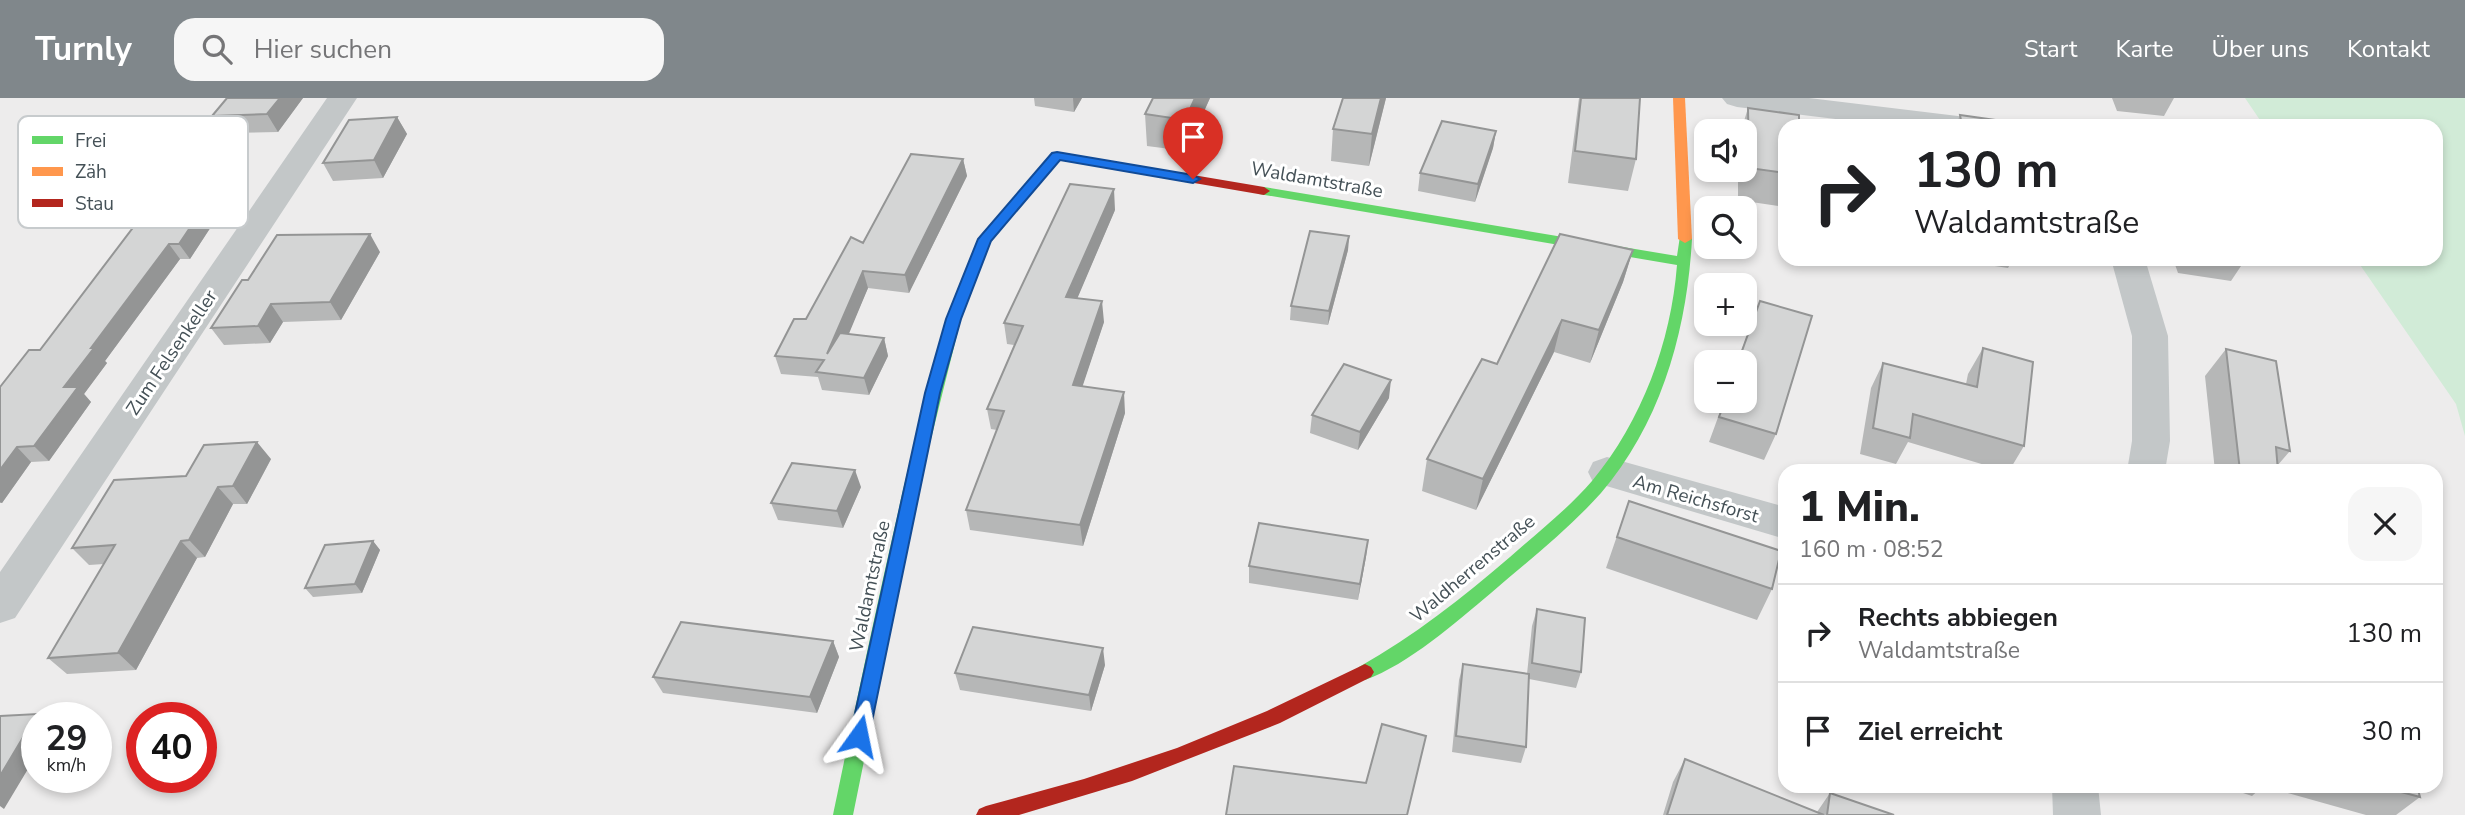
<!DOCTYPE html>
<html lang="de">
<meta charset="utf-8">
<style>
:root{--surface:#fff;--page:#f6f6f6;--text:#202124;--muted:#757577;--line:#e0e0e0;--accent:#80878b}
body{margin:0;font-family:"Nunito Sans",sans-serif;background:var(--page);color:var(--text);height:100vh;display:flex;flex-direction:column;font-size:26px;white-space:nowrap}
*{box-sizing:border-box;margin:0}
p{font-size:23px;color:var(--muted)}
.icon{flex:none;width:38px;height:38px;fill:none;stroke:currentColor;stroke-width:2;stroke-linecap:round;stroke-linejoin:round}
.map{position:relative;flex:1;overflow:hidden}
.drawer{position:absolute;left:1778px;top:366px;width:665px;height:329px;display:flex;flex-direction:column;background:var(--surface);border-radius:21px;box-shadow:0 4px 10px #0003}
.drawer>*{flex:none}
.hud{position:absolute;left:1778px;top:21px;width:665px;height:147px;border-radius:21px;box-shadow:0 4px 10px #0003;background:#fff;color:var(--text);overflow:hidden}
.buttons{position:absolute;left:1694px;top:21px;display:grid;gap:14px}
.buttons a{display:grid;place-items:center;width:63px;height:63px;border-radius:14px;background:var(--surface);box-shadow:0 4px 10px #0003;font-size:35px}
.speed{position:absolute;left:21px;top:604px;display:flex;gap:14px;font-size:35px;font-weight:700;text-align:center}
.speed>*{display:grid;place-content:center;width:91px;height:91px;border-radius:50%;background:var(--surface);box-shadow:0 4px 10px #0003;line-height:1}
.speed small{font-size:18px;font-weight:400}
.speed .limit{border:10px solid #d22;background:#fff;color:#111}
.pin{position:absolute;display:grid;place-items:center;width:60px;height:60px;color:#fff;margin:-72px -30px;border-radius:50% 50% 50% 0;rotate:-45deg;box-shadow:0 0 7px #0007}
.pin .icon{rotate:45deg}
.me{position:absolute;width:77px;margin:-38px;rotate:12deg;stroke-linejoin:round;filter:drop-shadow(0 0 5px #0008)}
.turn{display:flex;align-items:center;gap:24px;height:147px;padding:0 21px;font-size:32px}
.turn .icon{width:91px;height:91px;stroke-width:2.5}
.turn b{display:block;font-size:49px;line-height:60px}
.round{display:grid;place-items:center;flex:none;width:74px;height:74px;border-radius:21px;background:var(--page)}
.summary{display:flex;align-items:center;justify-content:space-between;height:119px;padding:0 21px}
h1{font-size:42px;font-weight:800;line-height:52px}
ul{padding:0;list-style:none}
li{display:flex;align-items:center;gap:21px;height:98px;padding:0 21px;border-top:2px solid var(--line)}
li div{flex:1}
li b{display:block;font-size:26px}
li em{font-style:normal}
header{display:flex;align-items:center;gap:42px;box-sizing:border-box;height:98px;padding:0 35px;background:var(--accent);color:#fff}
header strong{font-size:33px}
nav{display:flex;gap:38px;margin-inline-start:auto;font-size:24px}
.search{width:490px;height:63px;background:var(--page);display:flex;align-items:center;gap:18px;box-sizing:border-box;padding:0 24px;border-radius:21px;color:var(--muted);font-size:26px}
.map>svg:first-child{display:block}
.green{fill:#d1ebd7}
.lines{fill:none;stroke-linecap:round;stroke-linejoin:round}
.street{fill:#c3c7c8;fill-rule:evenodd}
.fast{fill:#63d668;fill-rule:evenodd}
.slow{fill:#ff974d;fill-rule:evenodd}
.jam{fill:#b3261e;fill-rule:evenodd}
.wall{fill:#b6b7b7}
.shaded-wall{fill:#949595}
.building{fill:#d4d5d5;stroke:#949595;stroke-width:2}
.route{fill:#1a73e8;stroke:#114b97;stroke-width:2}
.labels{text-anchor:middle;stroke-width:6;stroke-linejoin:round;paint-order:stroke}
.street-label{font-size:19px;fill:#455157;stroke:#fff}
.key{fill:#fff;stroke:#c7cbcd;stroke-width:2}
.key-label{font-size:19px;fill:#455157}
</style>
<header>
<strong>Turnly</strong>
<div class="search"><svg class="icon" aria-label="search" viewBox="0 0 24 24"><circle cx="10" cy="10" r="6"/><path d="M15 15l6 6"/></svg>Hier suchen</div>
<nav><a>Start</a><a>Karte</a><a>Über uns</a><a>Kontakt</a></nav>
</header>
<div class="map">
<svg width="2465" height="717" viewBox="0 0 2465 717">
<rect width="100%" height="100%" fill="#edecec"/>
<path class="green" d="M 2245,0 L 2465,0 L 2465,338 L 2456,306 L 2356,161 L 2436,161 L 2436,28 L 2264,28 Z"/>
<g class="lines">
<path class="street" d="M 327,0 L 357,0 L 15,520 L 0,525 L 0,474 Z
M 1722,0 L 1809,0 L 1966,19 L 1977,22 L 1981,28 L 1893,28 L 1737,9 L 1727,6 Z
M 2111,161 L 2145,161 L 2168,238 L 2170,343 L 2165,373 L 2127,373 L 2132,343 L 2132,238 Z
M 1607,359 L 1785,409 L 1785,441 L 1593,384 L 1588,374 L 1593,364 Z
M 2052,688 L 2098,688 L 2101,717 L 2053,717 Z"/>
<path class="fast" d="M 1264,89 L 1677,158 L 1680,138 L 1690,138 L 1692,141 C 1687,231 1662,324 1601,395 C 1568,432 1528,463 1491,495 C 1455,525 1409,566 1365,582 L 1359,579 L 1356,574 L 1359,569 C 1414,538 1462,500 1510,459 C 1538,434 1568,411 1592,383 C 1642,323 1671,244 1677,167 L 1259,96 L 1258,93 Z
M 972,170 L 979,175 L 961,221 L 923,373 L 853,717 L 833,717 C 846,656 941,180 972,170 Z"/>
<path class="slow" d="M 1673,0 L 1685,0 L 1692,141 L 1685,145 L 1678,141 Z"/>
<path class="jam" d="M 1057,54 L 1264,89 L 1270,93 L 1264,97 L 1060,62 L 991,142 L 977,178 L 967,178 L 965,175 L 980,138 L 1053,55 Z
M 1365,566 L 1371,569 L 1374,574 L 1371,579 L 1280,625 L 1132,683 L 1019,717 L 976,717 L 979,711 L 986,708 L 1084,681 L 1177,650 L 1267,613 Z"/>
</g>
<path class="wall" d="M 227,0 L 303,0 L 278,34 L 223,35 L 212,18 Z
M 1034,0 L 1082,0 L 1074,14 L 1035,8 Z
M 1153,0 L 1210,0 L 1186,53 L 1147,48 L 1145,16 Z
M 1386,0 L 1369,68 L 1331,63 L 1333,31 Z
M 1579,0 L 1640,0 L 1636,61 L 1628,93 L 1568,85 Z
M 2112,0 L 2174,0 L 2164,18 L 2117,13 Z
M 1748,10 L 1785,28 L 1785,109 L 1738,102 L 1738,72 L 1745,72 L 1745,33 L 1741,33 Z
M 1960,17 L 2003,28 L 1955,28 Z
M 397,19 L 407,36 L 383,80 L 333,83 L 323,65 Z
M 1496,33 L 1493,50 L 1475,104 L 1418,93 L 1420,75 Z
M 963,61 L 967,78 L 909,195 L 868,190 L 848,236 L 884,240 L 888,258 L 869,297 L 822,292 L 818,279 L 781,276 L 775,258 L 806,221 L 863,145 Z
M 210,100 L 220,115 L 190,161 L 180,161 L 105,263 L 107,265 L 84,296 L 91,304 L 49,363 L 31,364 L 2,405 L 0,405 L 0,289 L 40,252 Z
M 1115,112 L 1077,200 L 1104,224 L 1082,288 L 1125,315 L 1083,448 L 970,432 L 966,412 L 997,332 L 991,331 L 987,311 L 1014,247 L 1007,246 L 1004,225 Z
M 1349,138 L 1348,152 L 1328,227 L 1290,222 L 1291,208 Z
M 1633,152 L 1623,184 L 1590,265 L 1554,254 L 1476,412 L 1422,393 L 1427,361 L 1497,266 Z
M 380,154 L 341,222 L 283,224 L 270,245 L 224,247 L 211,230 L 248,182 Z
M 1962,161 L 2013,161 L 2008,170 L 1962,163 Z
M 2173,161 L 2242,161 L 2243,165 L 2231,183 L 2178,175 Z
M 1760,203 L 1776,336 L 1764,362 L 1709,344 L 1724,303 L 1745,303 L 1745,264 L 1737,264 Z
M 1983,250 L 2024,348 L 2009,373 L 2005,373 L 1908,344 L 1896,366 L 1860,356 L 1871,290 L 1883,265 L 1966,286 L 1968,276 Z
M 2226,251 L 2290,353 L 2277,368 L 2278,373 L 2215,373 L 2205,278 Z
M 1389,300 L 1358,352 L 1310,335 L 1312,317 Z
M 271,361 L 247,406 L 233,406 L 205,459 L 197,460 L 136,572 L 67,576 L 48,560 L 104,466 L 89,467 L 72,450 L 186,378 Z
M 861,389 L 843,430 L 778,422 L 771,405 Z
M 1629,403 L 1772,491 L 1757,522 L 1606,470 Z
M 1368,442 L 1358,502 L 1249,485 L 1249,468 Z
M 373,443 L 380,452 L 362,495 L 313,499 L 305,490 Z
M 1537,511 L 1581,574 L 1576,590 L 1529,581 L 1526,649 L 1521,665 L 1452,654 L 1459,582 L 1463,566 L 1527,576 L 1532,528 Z
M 833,543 L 839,559 L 817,615 L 663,595 L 653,579 Z
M 1105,567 L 1091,613 L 960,592 L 955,575 Z
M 1685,661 L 1817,714 L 1830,695 L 1894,717 L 1663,717 L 1673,684 Z
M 2222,688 L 2417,688 L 2420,699 L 2396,717 L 2366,717 L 2263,688 L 2252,698 Z"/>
<path class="shaded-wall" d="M 280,0 L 303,0 L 278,34 L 267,16 Z
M 1073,0 L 1082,0 L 1074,14 Z
M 1195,0 L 1210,0 L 1186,53 L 1185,22 Z
M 1381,0 L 1386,0 L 1369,68 L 1372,36 Z
M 397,19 L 407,36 L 383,80 L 374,62 Z
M 1496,33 L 1493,50 L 1475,104 L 1478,86 Z
M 963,61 L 967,78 L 909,195 L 905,177 Z
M 1114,91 L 1115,112 L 1069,220 L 1066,199 Z
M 210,100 L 220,115 L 190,161 L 179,146 Z
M 370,136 L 380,154 L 341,222 L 330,204 Z
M 1349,138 L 1348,152 L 1328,227 L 1329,213 Z
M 169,146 L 180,161 L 105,263 L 107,265 L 84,296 L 91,304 L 49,363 L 34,348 L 64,289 L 91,250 Z
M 1633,152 L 1623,184 L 1590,265 L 1599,232 Z
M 863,173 L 868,190 L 833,274 L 827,256 Z
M 1102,203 L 1104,224 L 1076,308 L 1073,287 Z
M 271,206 L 283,224 L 270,245 L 258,228 Z
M 1562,222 L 1554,254 L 1476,412 L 1483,381 Z
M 884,240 L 888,258 L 869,297 L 864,280 Z
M 1391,282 L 1389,300 L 1358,352 L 1360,334 Z
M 1124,294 L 1125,315 L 1083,448 L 1080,427 Z
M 257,344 L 271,361 L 247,406 L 233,388 Z
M 17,349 L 31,364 L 2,405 L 0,404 L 0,372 Z
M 855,372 L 861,389 L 843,430 L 837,413 Z
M 218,389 L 233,406 L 205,459 L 189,442 Z
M 1368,442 L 1366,459 L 1358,502 L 1360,486 Z
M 181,443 L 197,460 L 136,572 L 118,555 Z
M 373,443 L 380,452 L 362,495 L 355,486 Z
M 833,543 L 839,559 L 817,615 L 810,599 Z
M 1103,550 L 1105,567 L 1091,613 L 1089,597 Z
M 37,616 L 42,620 L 37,620 L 37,656 L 4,711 L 0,708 L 0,678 Z"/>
<path class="building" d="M 227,0 L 280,0 L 267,16 L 212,18 Z
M 1153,0 L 1195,0 L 1185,22 L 1145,16 Z
M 1343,0 L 1381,0 L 1372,36 L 1333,31 Z
M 1581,0 L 1640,0 L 1636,61 L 1575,53 Z
M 1748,10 L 1799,17 L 1799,28 L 1785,28 L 1785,75 L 1749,70 Z
M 1960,17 L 2002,23 L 2003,28 L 1962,28 Z
M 397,19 L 374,62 L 323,65 L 349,22 Z
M 1442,23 L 1496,33 L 1478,86 L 1420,75 Z
M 911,56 L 963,61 L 905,177 L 863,173 L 827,256 L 840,235 L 884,240 L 864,280 L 816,274 L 824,262 L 775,258 L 794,221 L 806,221 L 851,139 L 863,145 Z
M 1070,86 L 1114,91 L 1066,199 L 1102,203 L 1073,287 L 1124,294 L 1080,427 L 966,412 L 1004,313 L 987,311 L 1023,228 L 1004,225 Z
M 210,100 L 179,146 L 169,146 L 91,250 L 94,250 L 64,289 L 78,289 L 34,348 L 17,349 L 0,372 L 0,289 L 29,252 L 40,252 L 154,102 Z
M 1310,133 L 1349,138 L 1329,213 L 1291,208 Z
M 370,136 L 330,204 L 271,206 L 258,228 L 211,230 L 242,182 L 248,182 L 277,137 Z
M 1560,136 L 1633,152 L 1599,232 L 1562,222 L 1483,381 L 1427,361 L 1482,261 L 1497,266 Z
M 2216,161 L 2242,161 L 2243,165 Z
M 1760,203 L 1812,218 L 1776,336 L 1719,319 L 1725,303 L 1745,303 L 1745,264 L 1738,264 Z
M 1983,250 L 2033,264 L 2024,348 L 1913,316 L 1910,340 L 1873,330 L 1883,265 L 1977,289 Z
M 2226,251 L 2276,263 L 2290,353 L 2276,349 L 2278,373 L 2240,373 Z
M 1344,266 L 1391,282 L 1360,334 L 1312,317 Z
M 257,344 L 233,388 L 218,389 L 189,442 L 181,443 L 118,555 L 48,560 L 115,447 L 72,450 L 114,382 L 186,378 L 204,347 Z
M 792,365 L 855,372 L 837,413 L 771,405 Z
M 1629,403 L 1781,453 L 1772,491 L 1617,439 Z
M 1259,425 L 1368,442 L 1360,486 L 1249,468 Z
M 373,443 L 355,486 L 305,490 L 325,447 Z
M 1537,511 L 1585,520 L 1581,574 L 1532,565 Z
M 2436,515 L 2441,536 L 2436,534 Z
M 681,524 L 833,543 L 810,599 L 653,579 Z
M 973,529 L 1103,550 L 1089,597 L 955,575 Z
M 1463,566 L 1529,576 L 1526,649 L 1456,638 Z
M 37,616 L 0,678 L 0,618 Z
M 1382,626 L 1426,638 L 1407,717 L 1226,717 L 1234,668 L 1366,685 Z
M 1685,661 L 1824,717 L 1667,717 Z
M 2379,688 L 2417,688 L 2420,699 Z
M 1830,695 L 1894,717 L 1827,717 Z"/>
<path class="route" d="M 1057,54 L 1193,77 L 1200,81 L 1193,85 L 1060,62 L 991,143 L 961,221 L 940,295 L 869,638 L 866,643 L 859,646 L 853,643 L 850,638 L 925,295 L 946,221 L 978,141 L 1052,55 Z"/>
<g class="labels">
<g class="street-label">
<text transform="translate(1317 81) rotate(10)" y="7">Waldamtstraße</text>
<text transform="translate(171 254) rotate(-56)" y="7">Zum Felsenkeller</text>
<text transform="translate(1696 400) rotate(16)" y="7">Am Reichsforst</text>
<text transform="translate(1472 470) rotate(-40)" y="7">Waldherrenstraße</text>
<text transform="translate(869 488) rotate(-78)" y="7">Waldamtstraße</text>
</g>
</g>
<rect x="18" y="18" width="230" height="112" rx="10" class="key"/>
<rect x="32" y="38" width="31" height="8" fill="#63d668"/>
<rect x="32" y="69" width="31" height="9" fill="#ff974d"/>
<rect x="32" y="101" width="31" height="8" fill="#b3261e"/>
<g class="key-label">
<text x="75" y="49">Frei</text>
<text x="75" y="80">Zäh</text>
<text x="75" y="112">Stau</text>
</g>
</svg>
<div class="buttons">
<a><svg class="icon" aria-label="sound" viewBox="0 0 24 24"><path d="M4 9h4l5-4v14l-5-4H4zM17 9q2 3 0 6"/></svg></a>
<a><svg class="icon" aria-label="search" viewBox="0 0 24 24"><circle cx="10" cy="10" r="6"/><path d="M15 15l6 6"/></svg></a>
<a>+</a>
<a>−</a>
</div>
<div class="speed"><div>29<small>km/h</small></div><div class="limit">40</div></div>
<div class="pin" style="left:1193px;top:81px;background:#d93025"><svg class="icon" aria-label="arrive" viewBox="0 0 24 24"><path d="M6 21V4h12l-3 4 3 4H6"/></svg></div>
<svg class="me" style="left:859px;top:638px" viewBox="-20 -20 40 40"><path d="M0-17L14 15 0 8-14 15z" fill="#1a73e8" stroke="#fff" stroke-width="4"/></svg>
<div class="hud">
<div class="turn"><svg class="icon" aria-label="right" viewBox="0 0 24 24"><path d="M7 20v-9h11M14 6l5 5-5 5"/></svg><div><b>130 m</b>Waldamtstraße</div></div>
</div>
<section class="drawer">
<div class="summary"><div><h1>1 Min.</h1><p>160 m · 08:52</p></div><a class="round"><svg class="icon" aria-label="close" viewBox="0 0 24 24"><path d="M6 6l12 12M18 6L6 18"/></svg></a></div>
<ul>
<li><svg class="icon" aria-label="right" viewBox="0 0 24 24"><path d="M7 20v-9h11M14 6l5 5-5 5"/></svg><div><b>Rechts abbiegen</b><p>Waldamtstraße</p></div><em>130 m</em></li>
<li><svg class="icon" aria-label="arrive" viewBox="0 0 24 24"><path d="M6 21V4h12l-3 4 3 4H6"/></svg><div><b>Ziel erreicht</b></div><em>30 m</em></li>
</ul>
</section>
</div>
